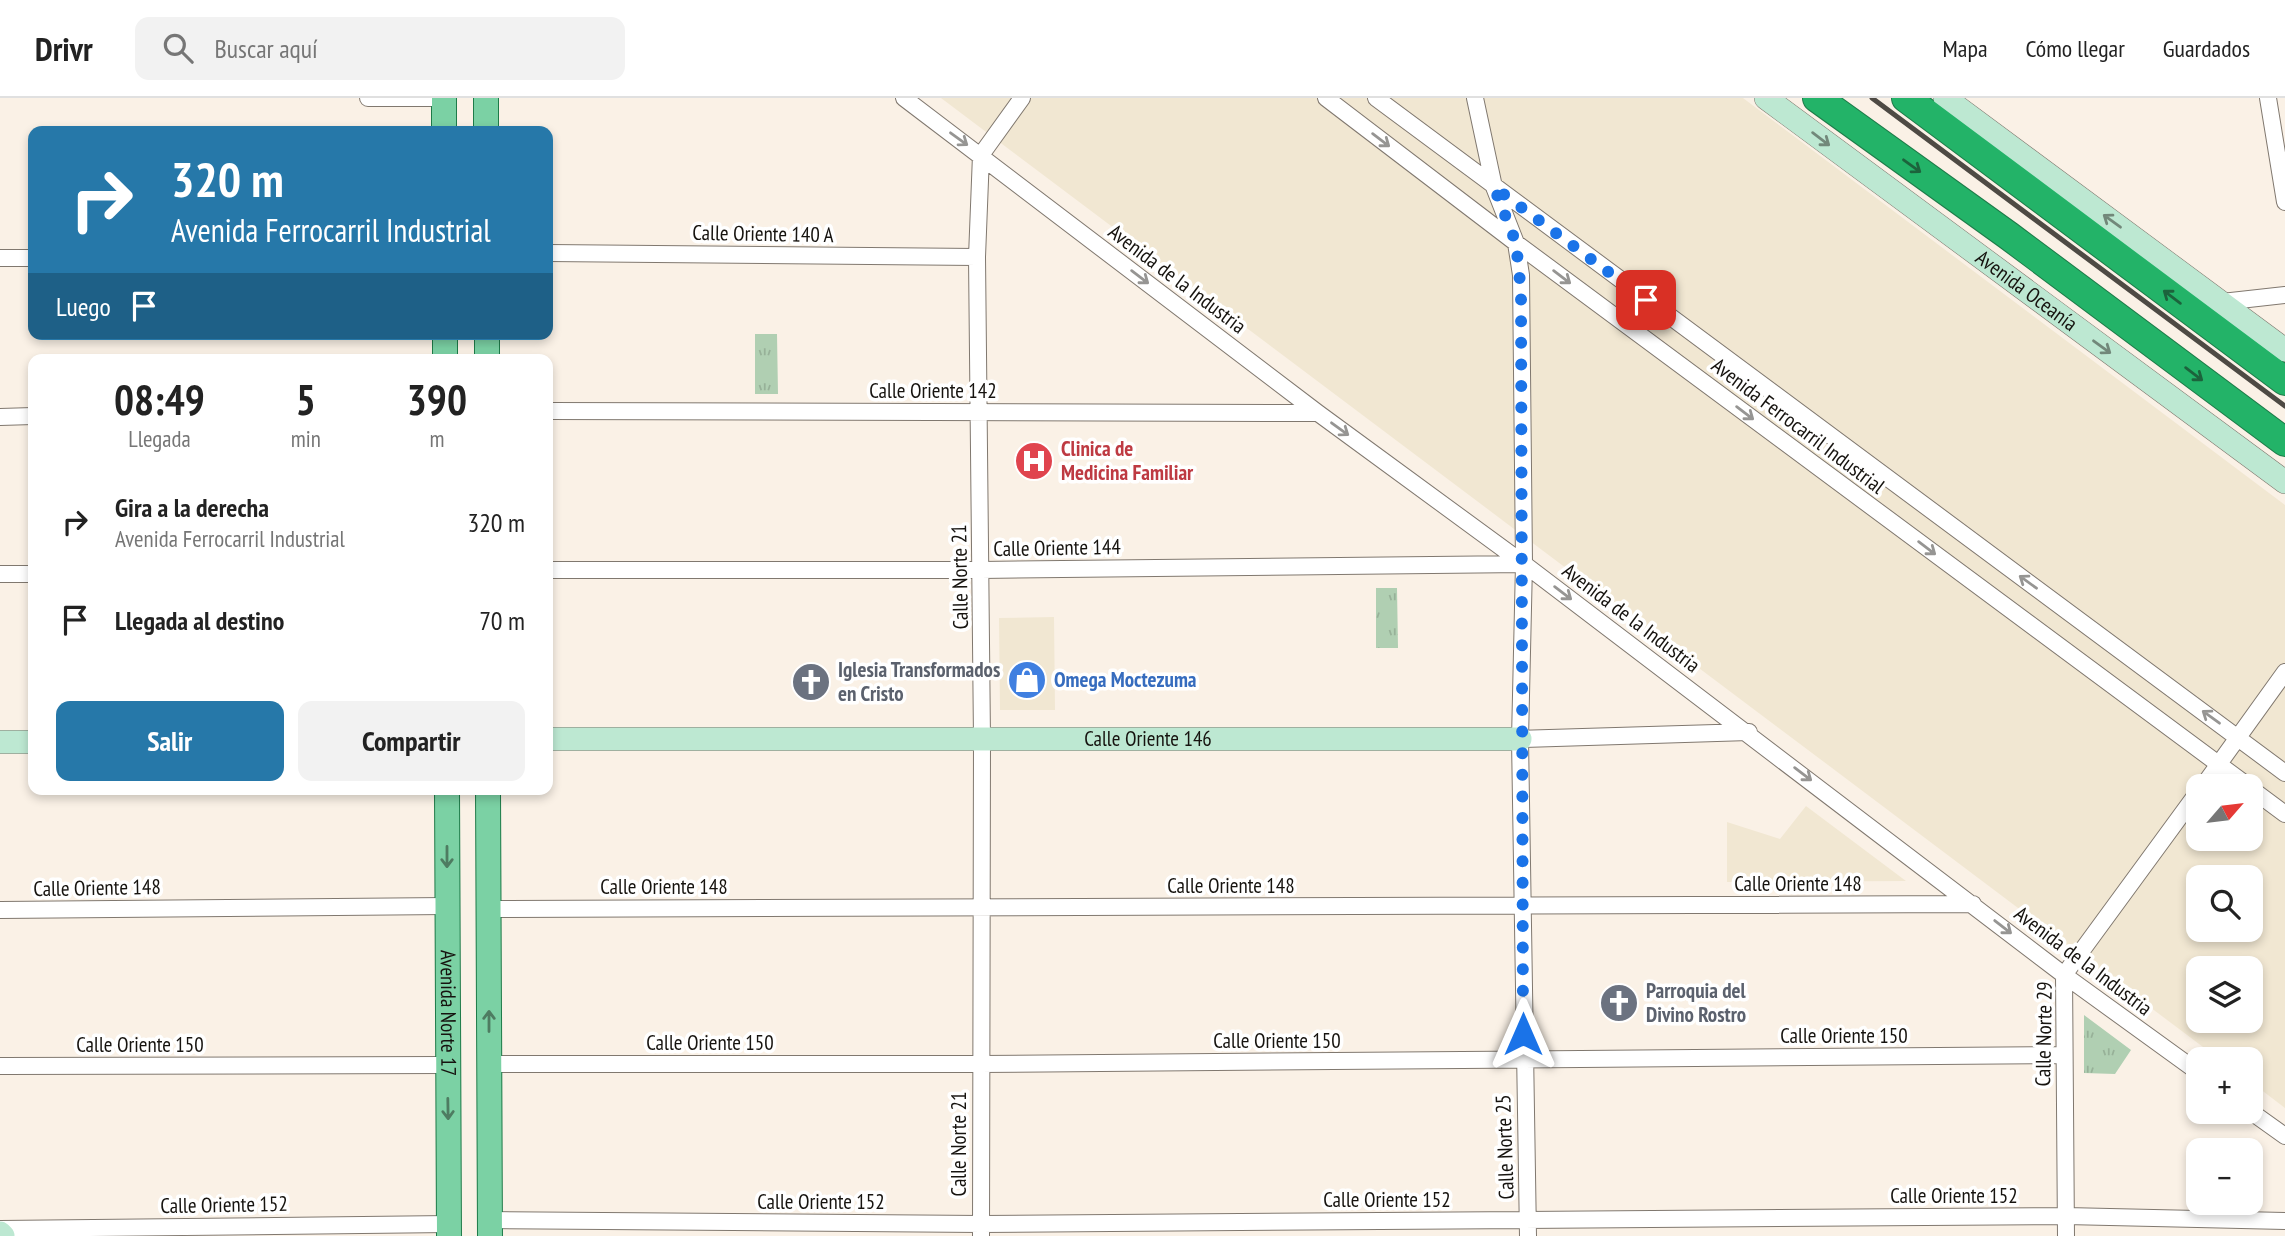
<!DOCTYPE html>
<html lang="es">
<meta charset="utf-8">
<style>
:root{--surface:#fff;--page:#f2f2f2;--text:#222;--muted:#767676;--line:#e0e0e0;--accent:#2678a9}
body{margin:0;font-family:"PT Sans Narrow",sans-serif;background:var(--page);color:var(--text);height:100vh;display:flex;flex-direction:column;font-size:26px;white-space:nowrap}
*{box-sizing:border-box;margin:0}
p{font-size:23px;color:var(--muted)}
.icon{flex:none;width:38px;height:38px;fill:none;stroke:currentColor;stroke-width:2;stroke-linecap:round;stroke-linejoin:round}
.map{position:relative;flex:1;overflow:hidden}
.details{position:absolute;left:28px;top:256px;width:525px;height:441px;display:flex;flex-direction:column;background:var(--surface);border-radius:14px;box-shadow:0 4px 10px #0003}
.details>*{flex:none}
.top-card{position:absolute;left:28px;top:28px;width:525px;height:214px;border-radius:14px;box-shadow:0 4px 10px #0003;background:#2678a9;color:#fff;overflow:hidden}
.needle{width:46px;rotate:62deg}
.buttons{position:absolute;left:2186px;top:676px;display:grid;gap:14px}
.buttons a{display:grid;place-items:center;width:77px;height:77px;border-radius:14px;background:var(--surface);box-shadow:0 4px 10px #0003;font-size:35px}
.pin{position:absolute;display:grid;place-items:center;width:60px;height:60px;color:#fff;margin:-30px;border-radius:14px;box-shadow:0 4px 10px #0006}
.me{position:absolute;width:77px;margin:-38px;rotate:0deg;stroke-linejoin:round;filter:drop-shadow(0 0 5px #0008)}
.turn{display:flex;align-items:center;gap:24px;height:147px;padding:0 28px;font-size:32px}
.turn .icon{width:91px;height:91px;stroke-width:2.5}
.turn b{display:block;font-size:49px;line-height:60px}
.then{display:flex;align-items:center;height:66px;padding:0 28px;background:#0003;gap:14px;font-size:26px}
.eta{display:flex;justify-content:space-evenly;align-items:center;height:119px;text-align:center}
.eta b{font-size:42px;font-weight:700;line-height:49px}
.primary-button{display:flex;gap:14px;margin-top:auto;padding:14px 28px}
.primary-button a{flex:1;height:80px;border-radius:14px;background:var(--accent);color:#fff;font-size:28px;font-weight:700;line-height:80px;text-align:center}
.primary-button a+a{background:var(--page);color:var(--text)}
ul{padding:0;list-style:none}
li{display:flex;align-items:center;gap:21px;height:98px;padding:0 28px}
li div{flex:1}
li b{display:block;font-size:26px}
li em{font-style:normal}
header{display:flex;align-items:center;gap:42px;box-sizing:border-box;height:98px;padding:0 35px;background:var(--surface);border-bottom:2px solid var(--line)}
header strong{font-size:33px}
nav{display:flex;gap:38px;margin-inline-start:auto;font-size:24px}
.search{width:490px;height:63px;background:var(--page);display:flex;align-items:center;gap:18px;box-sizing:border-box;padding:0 24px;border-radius:14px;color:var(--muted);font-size:26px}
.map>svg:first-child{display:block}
.industrial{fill:#f1e7d2;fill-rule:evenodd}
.grass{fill:url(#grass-tufts)}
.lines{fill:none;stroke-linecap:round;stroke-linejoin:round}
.street-casing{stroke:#80786f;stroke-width:18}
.secondary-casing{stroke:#80786f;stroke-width:24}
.primary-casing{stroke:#1e7b49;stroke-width:26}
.highway-casing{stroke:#1e7b49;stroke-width:30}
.street{stroke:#fff;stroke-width:16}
.secondary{stroke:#bde8d2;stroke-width:23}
.primary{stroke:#7bd1a4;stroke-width:24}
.highway{stroke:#23b368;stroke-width:28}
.rail{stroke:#4e4a44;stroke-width:5}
.oneway{stroke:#969593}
.oneway2{stroke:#72887a}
.oneway3{stroke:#1c633c}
.oneway4{stroke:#4e7c61}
.route{stroke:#1a73e8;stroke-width:12;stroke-dasharray:0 21.6}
.labels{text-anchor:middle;stroke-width:7;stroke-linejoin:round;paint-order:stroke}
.street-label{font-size:21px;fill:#16130f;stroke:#fff}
.health-label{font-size:21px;font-weight:bold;fill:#be3a42;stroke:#fff;text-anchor:start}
.worship-label{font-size:21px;font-weight:bold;fill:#5b616d;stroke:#fff;text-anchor:start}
.shop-label{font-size:21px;font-weight:bold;fill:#366cbe;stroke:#fff;text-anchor:start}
</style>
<header>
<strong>Drivr</strong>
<div class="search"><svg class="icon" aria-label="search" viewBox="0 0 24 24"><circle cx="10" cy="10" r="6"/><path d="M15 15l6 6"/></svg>Buscar aquí</div>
<nav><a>Mapa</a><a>Cómo llegar</a><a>Guardados</a></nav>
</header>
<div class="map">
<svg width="2285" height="1138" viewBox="0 0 2285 1138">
<defs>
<pattern id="grass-tufts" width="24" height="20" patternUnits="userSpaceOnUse" patternTransform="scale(1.75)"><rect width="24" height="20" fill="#b0cfb2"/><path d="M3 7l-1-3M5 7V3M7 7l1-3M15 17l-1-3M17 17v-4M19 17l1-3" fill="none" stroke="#97b198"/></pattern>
</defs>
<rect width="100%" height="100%" fill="#faf1e6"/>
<path class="industrial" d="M 941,0 L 1743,0 L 2285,407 L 2285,1010 L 2251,984 L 2250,961 L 2219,961 ZM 2198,688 L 2250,688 L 2250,740 L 2198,740 ZM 2198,779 L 2250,779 L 2250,831 L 2198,831 ZM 2198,870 L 2250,870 L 2250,922 L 2198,922 Z
M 1054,519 L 1055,612 L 1000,612 L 999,520 Z
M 1806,708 L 1906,783 L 1727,784 L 1727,724 L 1780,741 Z"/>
<path class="grass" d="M 755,236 L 777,236 L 778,296 L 755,296 Z
M 1376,490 L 1397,490 L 1398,550 L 1376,550 Z
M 2084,917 L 2131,952 L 2115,976 L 2084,975 Z"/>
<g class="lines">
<defs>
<path id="street" d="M 368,0 L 444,0
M 904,0 L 1318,315 L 1524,466 L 2064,877 L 2198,974
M 1326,0 L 1516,145 L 2248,688
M 1376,0 L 2285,675
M 1475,0 L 1494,89 L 1516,145 L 1521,177 L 1524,466 L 1520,641 L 1528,1138
M 2268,0 L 2285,104
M 548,155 L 977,159
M 0,160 L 33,160
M 2222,204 L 2285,197
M 548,313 L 1318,315
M 0,319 L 33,318
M 548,472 L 981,472 L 1524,466
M 0,476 L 33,476
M 1520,641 L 1749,634
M 2203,688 L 2285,574
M 2250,690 L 2285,716
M 489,811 L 1973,806
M 0,812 L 446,808
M 489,966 L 980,966 L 2064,957
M 0,968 L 447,967
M 2250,1013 L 2285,1038
M 490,1122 L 981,1126 L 2066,1118 L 2285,1123
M 0,1131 L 449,1126
M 981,1138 L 982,641 L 977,159 L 981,57 L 1022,0
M 2066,1138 L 2064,877 L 2198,694"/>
<g id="secondary">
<path id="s1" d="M 1766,0 L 2285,384"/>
<path d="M 1945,0 L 2285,252"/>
<path id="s2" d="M 548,641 L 1520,641"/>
<path d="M 0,644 L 33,644"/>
<path d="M 0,1135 L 3,1138"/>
</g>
<g id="primary">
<path d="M 444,0 L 444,33"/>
<path d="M 486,0 L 486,33"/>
<path d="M 445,236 L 445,261"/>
<path d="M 487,236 L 487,261"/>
<path id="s3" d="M 447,691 L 449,1138"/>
<path d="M 488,691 L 490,1138"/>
</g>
<path id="highway" d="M 1817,0 L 2009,138 L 2285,344
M 1906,0 L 2285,283"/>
</defs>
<use href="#street" class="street-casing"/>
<use href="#secondary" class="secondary-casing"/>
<use href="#primary" class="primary-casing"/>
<use href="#highway" class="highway-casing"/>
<use href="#street" class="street"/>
<use href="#secondary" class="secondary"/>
<use href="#primary" class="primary"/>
<use href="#highway" class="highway"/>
<path class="rail" d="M 1872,0 L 2285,308"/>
</g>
<defs><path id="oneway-shaft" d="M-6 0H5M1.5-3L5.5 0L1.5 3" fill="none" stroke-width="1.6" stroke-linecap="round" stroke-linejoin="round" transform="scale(1.75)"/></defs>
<g class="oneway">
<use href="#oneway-shaft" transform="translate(959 41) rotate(36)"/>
<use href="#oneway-shaft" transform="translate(1381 42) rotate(37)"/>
<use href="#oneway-shaft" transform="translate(1140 179) rotate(37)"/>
<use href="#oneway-shaft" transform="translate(1562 179) rotate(37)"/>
<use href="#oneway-shaft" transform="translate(1745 315) rotate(37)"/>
<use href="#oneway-shaft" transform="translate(1340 331) rotate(36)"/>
<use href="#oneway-shaft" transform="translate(1927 450) rotate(37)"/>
<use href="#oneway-shaft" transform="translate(2028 484) rotate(-144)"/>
<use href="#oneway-shaft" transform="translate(1563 495) rotate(37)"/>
<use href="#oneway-shaft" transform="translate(2211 619) rotate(-144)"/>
<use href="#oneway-shaft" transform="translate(1803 676) rotate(37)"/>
<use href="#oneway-shaft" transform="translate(2003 829) rotate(38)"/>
</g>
<g class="oneway2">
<use href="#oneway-shaft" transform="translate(1821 41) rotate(37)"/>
<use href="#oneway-shaft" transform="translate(2112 123) rotate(-144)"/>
<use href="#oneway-shaft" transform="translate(2102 249) rotate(36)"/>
</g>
<g class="oneway3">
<use href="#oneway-shaft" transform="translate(1912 68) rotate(36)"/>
<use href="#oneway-shaft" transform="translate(2172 199) rotate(-143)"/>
<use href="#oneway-shaft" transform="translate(2194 276) rotate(37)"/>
</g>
<g class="oneway4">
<use href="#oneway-shaft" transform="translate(447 759) rotate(90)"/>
<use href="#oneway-shaft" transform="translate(489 923) rotate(-90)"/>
<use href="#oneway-shaft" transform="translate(448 1011) rotate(89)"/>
</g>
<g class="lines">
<path class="route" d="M 1523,936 L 1521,194 L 1516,145 L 1494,89 L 1646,202"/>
</g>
<defs>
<symbol id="hospital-disc" viewBox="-11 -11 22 22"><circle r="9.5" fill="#e0444e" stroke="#fff"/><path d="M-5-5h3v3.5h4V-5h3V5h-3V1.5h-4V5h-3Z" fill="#fff"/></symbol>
<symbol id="shop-disc" viewBox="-11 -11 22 22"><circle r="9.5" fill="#3f7fe0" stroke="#fff"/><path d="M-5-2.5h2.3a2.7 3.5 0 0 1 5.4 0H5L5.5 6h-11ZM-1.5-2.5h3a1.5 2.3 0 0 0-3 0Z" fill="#fff"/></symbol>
<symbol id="church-disc" viewBox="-11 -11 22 22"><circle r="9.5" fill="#6b7280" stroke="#fff"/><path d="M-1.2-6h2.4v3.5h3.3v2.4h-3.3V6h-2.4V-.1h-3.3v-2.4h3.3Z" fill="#fff"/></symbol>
</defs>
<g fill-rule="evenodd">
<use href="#hospital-disc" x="1012" y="341" width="44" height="44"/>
<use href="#shop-disc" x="1005" y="560" width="44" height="44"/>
<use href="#church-disc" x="789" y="562" width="44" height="44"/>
<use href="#church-disc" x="1597" y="883" width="44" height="44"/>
</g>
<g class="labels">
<g class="street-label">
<text transform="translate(763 136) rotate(1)" y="7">Calle Oriente 140 A</text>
<text transform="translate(1177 181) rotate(37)" y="7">Avenida de la Industria</text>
<text dy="7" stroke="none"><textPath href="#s1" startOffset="324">Avenida Oceanía</textPath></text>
<text x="933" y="300">Calle Oriente 142</text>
<text transform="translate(1798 328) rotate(37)" y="7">Avenida Ferrocarril Industrial</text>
<text transform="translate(1057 450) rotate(-1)" y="7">Calle Oriente 144</text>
<text transform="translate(960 479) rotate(-91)" y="7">Calle Norte 21</text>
<text transform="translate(1631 520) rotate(37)" y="7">Avenida de la Industria</text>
<text dy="7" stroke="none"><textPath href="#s2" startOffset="600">Calle Oriente 146</textPath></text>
<text x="1798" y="793">Calle Oriente 148</text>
<text x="1231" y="795">Calle Oriente 148</text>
<text x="664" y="796">Calle Oriente 148</text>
<text transform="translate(97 790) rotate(-1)" y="7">Calle Oriente 148</text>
<text transform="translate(2083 863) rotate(37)" y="7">Avenida de la Industria</text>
<text dy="7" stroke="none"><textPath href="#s3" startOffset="224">Avenida Norte 17</textPath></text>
<text transform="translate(2044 936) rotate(-89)" y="7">Calle Norte 29</text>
<text x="1844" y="945">Calle Oriente 150</text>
<text x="1277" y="950">Calle Oriente 150</text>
<text x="710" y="952">Calle Oriente 150</text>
<text x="140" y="954">Calle Oriente 150</text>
<text transform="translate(959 1046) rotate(-90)" y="7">Calle Norte 21</text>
<text transform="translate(1505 1049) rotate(-92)" y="7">Calle Norte 25</text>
<text x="1954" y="1105">Calle Oriente 152</text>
<text x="1387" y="1109">Calle Oriente 152</text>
<text x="821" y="1111">Calle Oriente 152</text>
<text transform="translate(224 1107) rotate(-1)" y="7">Calle Oriente 152</text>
</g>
<g class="health-label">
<text x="1061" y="358">Clinica de<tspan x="1061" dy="24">Medicina Familiar</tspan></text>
</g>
<g class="worship-label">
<text x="838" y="579">Iglesia Transformados<tspan x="838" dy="24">en Cristo</tspan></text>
<text x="1646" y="900">Parroquia del<tspan x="1646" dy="24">Divino Rostro</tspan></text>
</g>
<g class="shop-label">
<text x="1054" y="589">Omega Moctezuma</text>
</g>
</g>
</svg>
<div class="buttons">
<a><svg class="needle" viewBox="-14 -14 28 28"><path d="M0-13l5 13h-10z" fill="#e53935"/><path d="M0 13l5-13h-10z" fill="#767676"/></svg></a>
<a><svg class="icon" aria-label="search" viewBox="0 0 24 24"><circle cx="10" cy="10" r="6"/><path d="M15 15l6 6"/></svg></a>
<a><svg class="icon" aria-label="layers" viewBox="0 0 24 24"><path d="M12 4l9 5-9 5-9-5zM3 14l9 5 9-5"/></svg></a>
<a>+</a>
<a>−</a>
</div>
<div class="pin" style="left:1646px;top:202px;background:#d93025"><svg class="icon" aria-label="arrive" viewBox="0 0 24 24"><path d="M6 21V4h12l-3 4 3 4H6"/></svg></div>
<svg class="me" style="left:1523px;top:936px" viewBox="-20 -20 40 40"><path d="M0-17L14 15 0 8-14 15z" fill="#1a73e8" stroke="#fff" stroke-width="4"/></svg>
<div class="top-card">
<div class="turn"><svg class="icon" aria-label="right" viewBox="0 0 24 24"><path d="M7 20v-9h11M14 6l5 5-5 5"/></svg><div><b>320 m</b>Avenida Ferrocarril Industrial</div></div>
<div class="then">Luego<svg class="icon" aria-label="arrive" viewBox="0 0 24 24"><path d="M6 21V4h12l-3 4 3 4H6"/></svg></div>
</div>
<section class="details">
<div class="eta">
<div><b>08:49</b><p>Llegada</p></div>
<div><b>5</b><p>min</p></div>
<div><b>390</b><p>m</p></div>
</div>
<ul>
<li><svg class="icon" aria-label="right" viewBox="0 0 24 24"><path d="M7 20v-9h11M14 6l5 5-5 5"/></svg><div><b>Gira a la derecha</b><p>Avenida Ferrocarril Industrial</p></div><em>320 m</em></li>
<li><svg class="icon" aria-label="arrive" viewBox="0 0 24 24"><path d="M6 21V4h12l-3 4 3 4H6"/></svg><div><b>Llegada al destino</b></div><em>70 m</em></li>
</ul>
<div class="primary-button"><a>Salir</a><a>Compartir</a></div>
</section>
</div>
